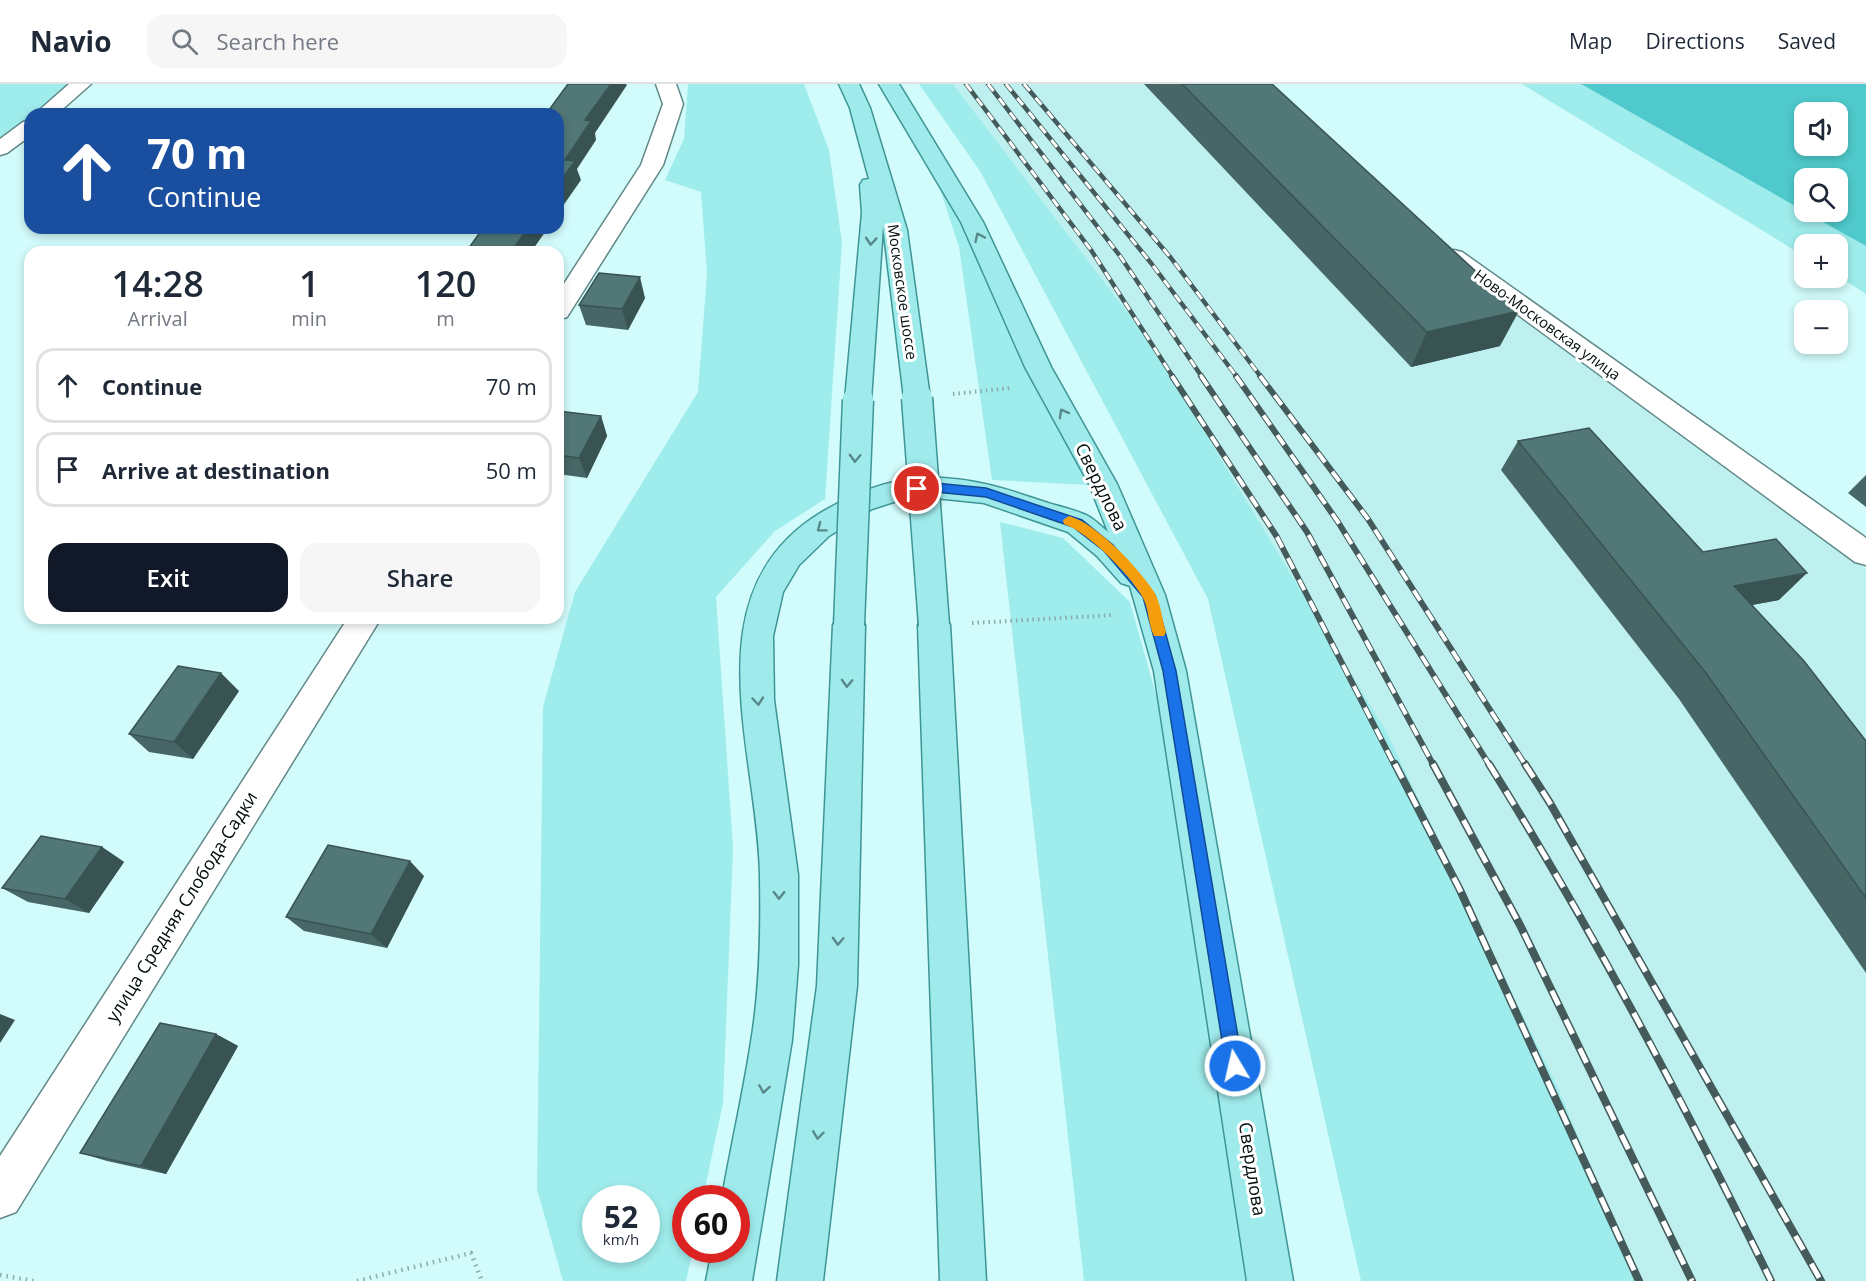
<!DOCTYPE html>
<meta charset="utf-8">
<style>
:root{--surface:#fff;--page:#f6f6f7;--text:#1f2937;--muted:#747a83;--line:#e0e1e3;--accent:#111827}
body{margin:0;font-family:"Open Sans",sans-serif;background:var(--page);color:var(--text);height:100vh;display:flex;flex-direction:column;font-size:22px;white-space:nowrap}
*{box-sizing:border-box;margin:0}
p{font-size:20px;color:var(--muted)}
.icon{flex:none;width:33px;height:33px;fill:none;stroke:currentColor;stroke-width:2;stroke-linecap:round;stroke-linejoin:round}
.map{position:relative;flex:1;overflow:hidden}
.sheet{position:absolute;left:24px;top:162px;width:540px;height:378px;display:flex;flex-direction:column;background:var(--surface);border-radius:18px;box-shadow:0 3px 9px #0003}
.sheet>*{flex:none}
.guide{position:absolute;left:24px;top:24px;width:540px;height:126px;border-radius:18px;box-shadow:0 3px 9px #0003;background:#1a4fa0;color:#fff;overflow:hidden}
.controls{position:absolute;left:1794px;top:18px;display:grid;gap:12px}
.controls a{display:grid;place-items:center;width:54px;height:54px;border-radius:12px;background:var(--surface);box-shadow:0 3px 9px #0003;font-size:30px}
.speed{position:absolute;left:582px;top:1101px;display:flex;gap:12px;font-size:30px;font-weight:700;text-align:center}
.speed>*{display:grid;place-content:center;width:78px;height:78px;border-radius:50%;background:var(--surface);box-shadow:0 3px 9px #0003;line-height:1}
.speed small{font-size:15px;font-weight:400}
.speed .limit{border:9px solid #d22;background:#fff;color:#111}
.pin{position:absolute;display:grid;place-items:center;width:51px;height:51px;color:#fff;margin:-26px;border:3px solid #fff;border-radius:50%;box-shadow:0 2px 6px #0007}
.me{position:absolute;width:66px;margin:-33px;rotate:351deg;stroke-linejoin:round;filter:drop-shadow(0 0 4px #0008)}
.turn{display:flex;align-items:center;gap:21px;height:126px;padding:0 24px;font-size:27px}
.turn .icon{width:78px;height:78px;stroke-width:2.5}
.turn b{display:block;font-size:42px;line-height:51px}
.eta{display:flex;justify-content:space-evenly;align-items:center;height:102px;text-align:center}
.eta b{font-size:36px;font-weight:600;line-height:42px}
.cta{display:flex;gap:12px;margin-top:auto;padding:12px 24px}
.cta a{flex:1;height:69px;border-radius:18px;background:var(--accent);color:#fff;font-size:24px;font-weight:600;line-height:69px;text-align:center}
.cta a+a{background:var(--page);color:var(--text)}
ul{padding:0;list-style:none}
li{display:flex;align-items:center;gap:18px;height:75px;margin:0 12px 9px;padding:0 12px;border:3px solid var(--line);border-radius:18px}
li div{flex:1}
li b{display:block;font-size:22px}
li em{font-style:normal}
header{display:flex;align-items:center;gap:36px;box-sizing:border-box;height:84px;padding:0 30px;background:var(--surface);border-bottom:2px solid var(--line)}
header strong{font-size:28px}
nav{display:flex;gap:33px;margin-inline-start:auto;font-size:21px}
.search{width:420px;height:54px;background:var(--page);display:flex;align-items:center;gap:15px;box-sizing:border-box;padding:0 21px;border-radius:18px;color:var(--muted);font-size:22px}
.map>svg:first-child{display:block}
.built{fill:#bef0f0}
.green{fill:#9fecec;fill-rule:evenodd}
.water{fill:#4fc9cb;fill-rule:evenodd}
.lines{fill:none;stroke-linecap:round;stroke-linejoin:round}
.minor-casing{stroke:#628888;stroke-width:3}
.tertiary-casing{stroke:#628888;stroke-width:3}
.primary-casing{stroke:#3e9596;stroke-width:3}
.path-far1{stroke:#8baaaa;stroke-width:4;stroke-dasharray:1.5 4;stroke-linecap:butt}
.path{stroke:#8baaaa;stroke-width:4.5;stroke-dasharray:1.5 5;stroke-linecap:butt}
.minor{fill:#fff;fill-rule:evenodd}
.tertiary{fill:#fff;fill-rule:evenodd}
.primary{fill:#9febec;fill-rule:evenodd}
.rail-far2-casing{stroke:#455a5a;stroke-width:4.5}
.rail-far1-casing{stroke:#455a5a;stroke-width:6}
.rail-casing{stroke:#455a5a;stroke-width:8}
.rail-far2{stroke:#fff;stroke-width:3;stroke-dasharray:9;stroke-linecap:butt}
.rail-far1{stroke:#fff;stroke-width:4;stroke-dasharray:12;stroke-linecap:butt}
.rail{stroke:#fff;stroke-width:5;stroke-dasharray:16;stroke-linecap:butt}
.primary-bridge-casing{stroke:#3e9596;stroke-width:33;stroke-linecap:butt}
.primary-bridge{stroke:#9febec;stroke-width:30}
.wall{fill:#476666}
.shaded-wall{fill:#395353}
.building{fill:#527777;stroke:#395353;stroke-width:1.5}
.oneway{stroke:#588888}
.route{fill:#1a73e8;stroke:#114b97;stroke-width:1.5}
.slow{fill:#f59e0b}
.labels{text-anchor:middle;stroke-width:6;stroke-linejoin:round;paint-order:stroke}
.far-street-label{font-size:15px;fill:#020e0e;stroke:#fff}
.street-label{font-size:18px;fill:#020e0e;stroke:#fff}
</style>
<header>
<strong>Navio</strong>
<div class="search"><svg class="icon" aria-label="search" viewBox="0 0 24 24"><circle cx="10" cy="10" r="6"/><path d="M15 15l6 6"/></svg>Search here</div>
<nav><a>Map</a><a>Directions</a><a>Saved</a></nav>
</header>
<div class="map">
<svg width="1866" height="1197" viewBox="0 0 1866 1197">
<rect width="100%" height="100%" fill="#d2fbfb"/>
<path class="built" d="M 953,0 L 1228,0 L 1866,485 L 1866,1197 L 1639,1197 L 1558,1004 L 1386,647 L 1150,258 Z"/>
<path class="green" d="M 0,0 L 71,0 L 34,30 L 30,30 L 30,33 L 0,56 Z
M 688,0 L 804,0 L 829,66 L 842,159 L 825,415 L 775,447 L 716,513 L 733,764 L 723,1019 L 703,1114 L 686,1114 L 686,1166 L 693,1166 L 686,1197 L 563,1197 L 537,1105 L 543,623 L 575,508 L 698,308 L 707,190 L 701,108 L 665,96 L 684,55 ZM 596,1114 L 646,1114 L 646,1166 L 596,1166 Z
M 919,0 L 953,0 L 1150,258 L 1386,647 L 1558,1004 L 1639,1197 L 1361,1197 L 1208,515 L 980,87 Z
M 1522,0 L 1581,0 L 1866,162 L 1866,210 L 1838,192 L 1838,160 L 1804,160 L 1804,172 Z
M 916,31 L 1090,401 L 992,396 L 959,163 Z
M 1000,438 L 1063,454 L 1130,518 L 1164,639 L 1259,1197 L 1084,1197 Z"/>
<path class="water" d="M 1581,0 L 1866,0 L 1866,162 L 1805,128 L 1838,128 L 1838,94 L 1804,94 L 1804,127 ZM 1804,28 L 1838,28 L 1838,62 L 1804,62 Z"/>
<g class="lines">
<defs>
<path id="minor" d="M 69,0 L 91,0 L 57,30 L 35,30 Z
M 30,36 L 30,52 L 7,69 L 0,71 L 0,55 L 23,38 Z
M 1454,166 L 1462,168 L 1866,454 L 1866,481 L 1855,478 L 1446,178 L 1442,173 L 1446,168 Z"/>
<path id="tertiary" d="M 656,0 L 676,0 L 683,20 L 663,81 L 567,233 L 558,236 L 558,209 L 641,81 L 663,20 Z
M 348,534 L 381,534 L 16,1128 L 0,1134 L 0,1072 Z"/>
<path id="primary" d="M 839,0 L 859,0 L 870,24 L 907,146 L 930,314 L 926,320 L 917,323 L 908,320 L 904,314 L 883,142 L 871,316 L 867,322 L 858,325 L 849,322 L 845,316 L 862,129 L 860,101 L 863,96 L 869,95 L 850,24 Z
M 879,0 L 899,0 L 983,138 L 1051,283 L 1117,400 L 1165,511 L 1186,587 L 1293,1197 L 1247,1197 L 1154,587 L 1130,502 L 1121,499 L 1097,472 L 1068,448 L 984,419 L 935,414 L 900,416 L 872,425 L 829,452 L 799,481 L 783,508 L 773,552 L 774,616 L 798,791 L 798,881 L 792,956 L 752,1197 L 706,1197 L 712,1166 L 736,1166 L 736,1114 L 722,1114 C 731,1062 743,1010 751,958 C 760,904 761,848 760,793 C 759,671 688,508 822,428 C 855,409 886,396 923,394 C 968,392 1007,405 1048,419 C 1061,423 1076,426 1088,432 C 1095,436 1102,443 1108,448 L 1089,400 L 1025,283 L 961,138 Z
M 849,529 L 860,532 L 865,541 L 857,902 L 823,1197 L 777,1197 L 817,902 L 833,541 L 838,532 Z
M 934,529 L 945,532 L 950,541 L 986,1197 L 940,1197 L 918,541 L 923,532 Z"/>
</defs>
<use href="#minor" class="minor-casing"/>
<use href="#tertiary" class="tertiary-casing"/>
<use href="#primary" class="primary-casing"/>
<path class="path-far1" d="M 953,310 L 1011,304
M 972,539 L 1115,531"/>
<path class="path" d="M 0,1191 L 34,1197
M 357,1197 L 471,1169 L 482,1197"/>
<use href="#minor" class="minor"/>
<use href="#tertiary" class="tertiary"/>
<use href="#primary" class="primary"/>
<defs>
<path id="rail-far2" d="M 966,0 L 1091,166 L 1173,293
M 988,0 L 1120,172 L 1202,293
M 1006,0 L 1151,179 L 1237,293
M 1024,0 L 1171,174 L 1261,293"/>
<path id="rail-far1" d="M 1172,292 L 1277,453 L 1395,682
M 1201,292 L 1307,448 L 1434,682
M 1236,292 L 1338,438 L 1490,682
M 1260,292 L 1368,435 L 1526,682"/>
<path id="rail" d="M 1395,680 L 1460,806 L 1639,1197
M 1433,680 L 1520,841 L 1692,1197
M 1489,680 C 1593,846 1685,1021 1771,1197
M 1525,680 L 1550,719 L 1821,1197"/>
</defs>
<use href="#rail-far2" class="rail-far2-casing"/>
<use href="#rail-far1" class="rail-far1-casing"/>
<use href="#rail" class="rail-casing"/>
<use href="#rail-far2" class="rail-far2"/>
<use href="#rail-far1" class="rail-far1"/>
<use href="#rail" class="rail"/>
<defs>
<path id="primary-bridge" d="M 917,314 L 934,541
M 849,541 L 858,316"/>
</defs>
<use href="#primary-bridge" class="primary-bridge-casing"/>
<use href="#primary-bridge" class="primary-bridge"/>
</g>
<path class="wall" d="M 1144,0 L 1272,0 L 1500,262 L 1411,283 Z
M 645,214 L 628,246 L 586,241 L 579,221 Z
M 558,327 L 601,332 L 607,352 L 587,394 L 558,390 Z
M 1518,357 L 1703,468 L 1779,516 L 1752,521 L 1866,657 L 1866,889 L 1679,615 L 1501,386 Z
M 1866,391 L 1866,423 L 1848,409 Z
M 239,607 L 193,675 L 149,668 L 129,650 Z
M 102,763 L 124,778 L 89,829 L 28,818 L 2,804 Z
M 424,792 L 387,864 L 304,847 L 286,833 Z
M 216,950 L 238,962 L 166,1090 L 107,1077 L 80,1069 Z"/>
<path class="shaded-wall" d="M 611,0 L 626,0 L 627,1 L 595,49 L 596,56 L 577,85 L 581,96 L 558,129 L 558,101 L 565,76 L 585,36 Z
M 528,144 L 548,144 L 531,168 L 511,168 Z
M 640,193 L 645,214 L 628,246 L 622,225 Z
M 1519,227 L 1500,262 L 1411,283 L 1427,248 Z
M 601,332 L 607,352 L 587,394 L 579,374 Z
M 1807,489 L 1779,516 L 1708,529 L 1734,502 Z
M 221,589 L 239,607 L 193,675 L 174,658 Z
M 102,763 L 124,778 L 89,829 L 65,815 Z
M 410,777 L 424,792 L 387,864 L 371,850 Z
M 0,930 L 15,936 L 0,959 Z
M 216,950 L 238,962 L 166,1090 L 141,1082 Z"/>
<path class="building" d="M 568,0 L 611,0 L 585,36 L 591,37 L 565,76 L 575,77 L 558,101 L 558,30 L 546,30 Z
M 1182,0 L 1272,0 L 1519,227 L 1427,248 Z
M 483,144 L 528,144 L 511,168 L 466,168 Z
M 599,189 L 640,193 L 622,225 L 579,221 Z
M 558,327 L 601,332 L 579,374 L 558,371 Z
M 1589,344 L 1703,468 L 1776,455 L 1807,489 L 1734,502 L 1804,577 L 1866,657 L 1866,814 L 1706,589 L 1518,357 Z
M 178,582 L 221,589 L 174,658 L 129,650 Z
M 41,752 L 102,763 L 65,815 L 2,804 Z
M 328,761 L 410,777 L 371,850 L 286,833 Z
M 160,939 L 216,950 L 141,1082 L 80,1069 Z"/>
<defs><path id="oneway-chevron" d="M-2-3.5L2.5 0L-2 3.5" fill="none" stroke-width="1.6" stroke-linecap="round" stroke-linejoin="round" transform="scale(1.5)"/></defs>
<g class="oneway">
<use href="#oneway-chevron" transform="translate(979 153) rotate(-115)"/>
<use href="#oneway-chevron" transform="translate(871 157) rotate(94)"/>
<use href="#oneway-chevron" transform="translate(1063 329) rotate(-119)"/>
<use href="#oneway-chevron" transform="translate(855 374) rotate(92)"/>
<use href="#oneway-chevron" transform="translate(821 444) rotate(143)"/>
<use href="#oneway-chevron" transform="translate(847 599) rotate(92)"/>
<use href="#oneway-chevron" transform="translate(758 617) rotate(85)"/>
<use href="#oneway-chevron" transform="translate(779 811) rotate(91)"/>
<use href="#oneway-chevron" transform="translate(838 857) rotate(92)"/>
<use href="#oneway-chevron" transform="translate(764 1005) rotate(99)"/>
<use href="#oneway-chevron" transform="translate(818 1051) rotate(97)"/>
</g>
<path class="route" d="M 935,399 L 986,404 L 1082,436 L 1113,461 L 1155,511 L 1176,587 L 1243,982 L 1241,988 L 1235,990 L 1229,988 L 1226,982 L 1163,587 L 1143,513 L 1104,467 L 1073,443 L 986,413 L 935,408 L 917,409 L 911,405 L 917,400 Z"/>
<path class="slow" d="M 1069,432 C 1097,440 1138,483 1154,508 C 1161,519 1162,536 1166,548 L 1164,552 L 1154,552 C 1148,540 1149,523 1142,512 C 1129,490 1088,448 1064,440 L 1063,436 Z"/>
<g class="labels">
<g class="far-street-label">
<text transform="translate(902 208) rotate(82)" y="5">Московское шоссе</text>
<text transform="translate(1547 241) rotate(36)" y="5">Ново-Московская улица</text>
</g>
<g class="street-label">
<text transform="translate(1101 403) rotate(64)" y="6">Свердлова</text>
<text transform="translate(182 823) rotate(-58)" y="6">улица Средняя Слобода-Садки</text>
<text transform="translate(1252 1085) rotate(81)" y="6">Свердлова</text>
</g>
</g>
</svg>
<div class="controls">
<a><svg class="icon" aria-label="sound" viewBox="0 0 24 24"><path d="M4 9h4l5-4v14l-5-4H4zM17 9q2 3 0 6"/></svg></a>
<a><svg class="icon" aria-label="search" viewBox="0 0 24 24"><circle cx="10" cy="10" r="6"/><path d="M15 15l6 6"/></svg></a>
<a>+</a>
<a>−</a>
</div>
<div class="speed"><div>52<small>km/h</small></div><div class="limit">60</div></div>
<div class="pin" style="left:917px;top:405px;background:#d93025"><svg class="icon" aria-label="arrive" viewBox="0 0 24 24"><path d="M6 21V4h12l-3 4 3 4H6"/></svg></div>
<svg class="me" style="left:1235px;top:982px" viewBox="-20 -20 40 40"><circle r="17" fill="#1a73e8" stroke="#fff" stroke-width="3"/><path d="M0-11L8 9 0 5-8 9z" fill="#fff"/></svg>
<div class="guide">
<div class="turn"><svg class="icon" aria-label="ahead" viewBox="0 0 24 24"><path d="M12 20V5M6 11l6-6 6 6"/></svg><div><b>70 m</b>Continue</div></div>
</div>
<section class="sheet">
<div class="eta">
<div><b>14:28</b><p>Arrival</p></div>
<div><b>1</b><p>min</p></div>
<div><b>120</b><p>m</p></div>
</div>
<ul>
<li><svg class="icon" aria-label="ahead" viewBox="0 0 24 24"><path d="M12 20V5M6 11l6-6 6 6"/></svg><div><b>Continue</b></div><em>70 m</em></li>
<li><svg class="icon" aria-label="arrive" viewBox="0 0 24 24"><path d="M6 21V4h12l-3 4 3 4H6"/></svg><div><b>Arrive at destination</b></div><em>50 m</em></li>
</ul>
<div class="cta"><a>Exit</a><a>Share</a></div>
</section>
</div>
